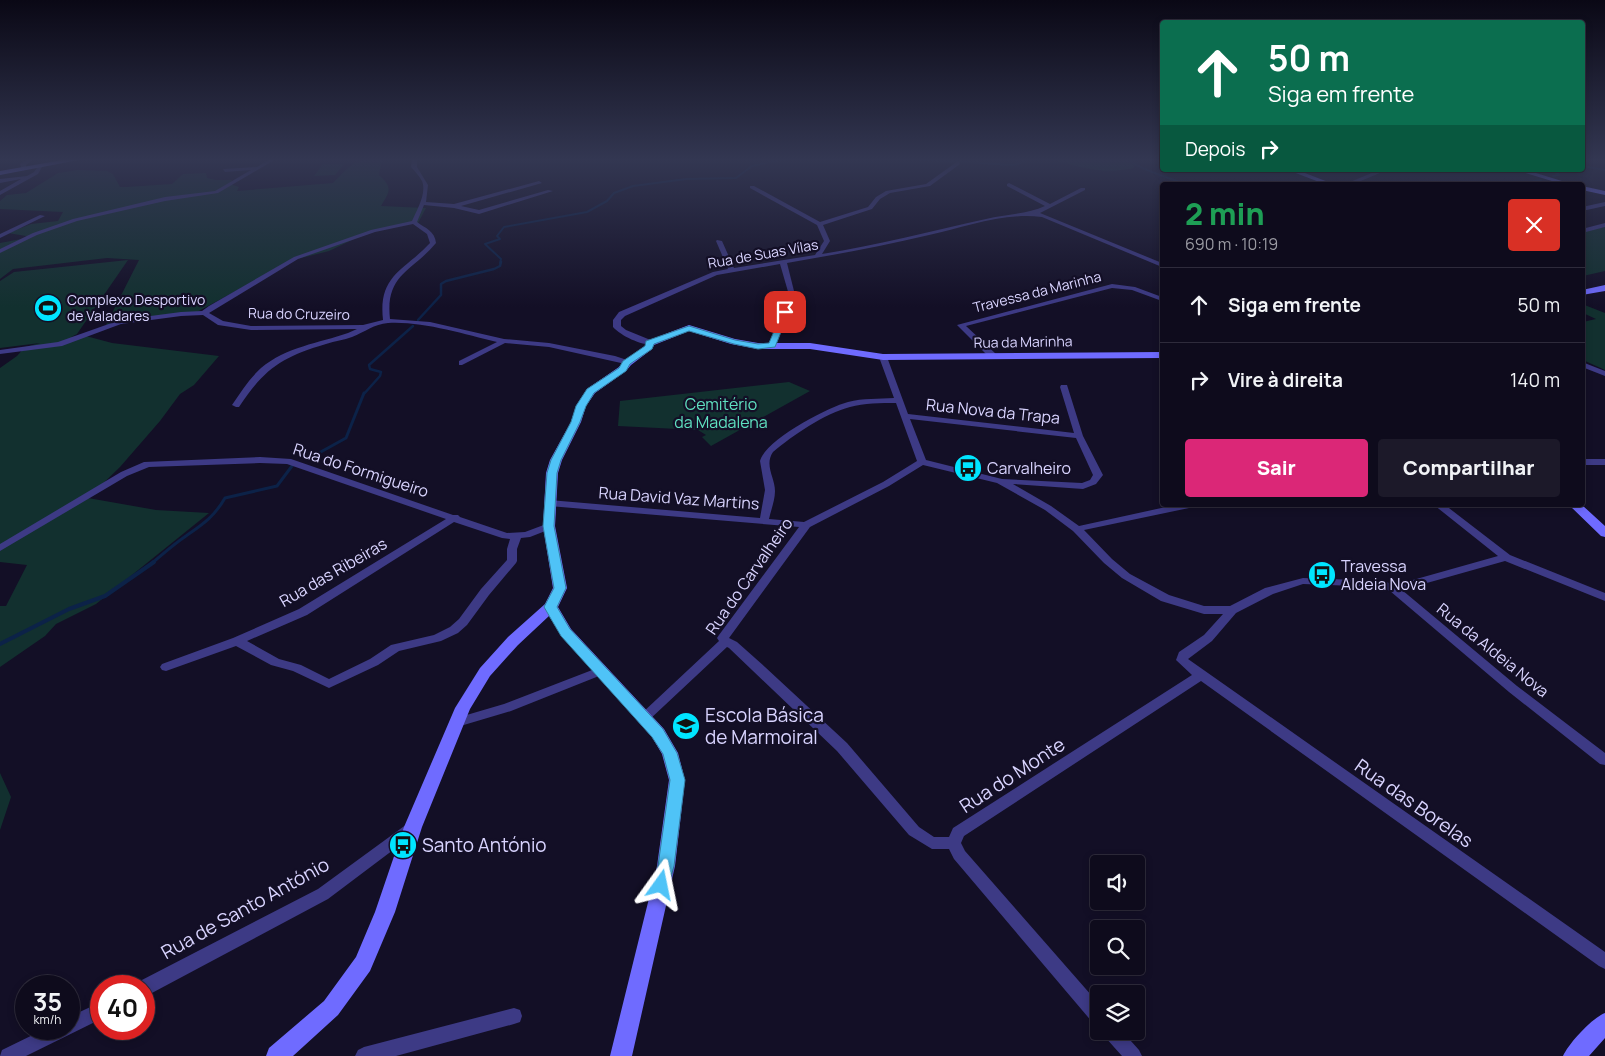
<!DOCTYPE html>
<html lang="pt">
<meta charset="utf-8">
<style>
:root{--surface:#0e0b1c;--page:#1c1929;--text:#f1f3f6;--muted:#9b9ba3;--line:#2e2b3b;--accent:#db2777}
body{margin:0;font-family:Manrope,sans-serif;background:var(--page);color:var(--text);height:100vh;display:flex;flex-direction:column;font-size:19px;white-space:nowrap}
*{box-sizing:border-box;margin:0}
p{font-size:16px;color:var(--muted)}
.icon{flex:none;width:28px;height:28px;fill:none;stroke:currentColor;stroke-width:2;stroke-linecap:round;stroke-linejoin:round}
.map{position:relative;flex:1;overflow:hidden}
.details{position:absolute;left:1160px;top:182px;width:425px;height:325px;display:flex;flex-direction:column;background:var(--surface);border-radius:5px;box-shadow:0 2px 8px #0003,0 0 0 1px var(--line)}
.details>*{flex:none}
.top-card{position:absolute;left:1160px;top:20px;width:425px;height:152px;border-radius:5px;box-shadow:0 2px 8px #0003,0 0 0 1px var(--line);background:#0b6e4f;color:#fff;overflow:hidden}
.controls{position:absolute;left:1090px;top:855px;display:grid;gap:10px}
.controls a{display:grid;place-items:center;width:55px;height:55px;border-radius:5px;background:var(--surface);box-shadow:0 2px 8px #0003,0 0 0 1px var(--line);font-size:25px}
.speed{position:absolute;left:15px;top:975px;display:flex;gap:10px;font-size:25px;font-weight:700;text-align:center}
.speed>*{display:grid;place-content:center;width:65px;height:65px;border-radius:50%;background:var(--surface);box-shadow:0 2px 8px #0003,0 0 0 1px var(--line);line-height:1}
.speed small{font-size:12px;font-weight:400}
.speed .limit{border:8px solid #d22;background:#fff;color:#111}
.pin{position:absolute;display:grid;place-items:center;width:42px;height:42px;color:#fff;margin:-21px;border-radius:10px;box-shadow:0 2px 8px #0006}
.me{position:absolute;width:55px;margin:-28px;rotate:12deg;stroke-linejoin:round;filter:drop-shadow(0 0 4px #0008)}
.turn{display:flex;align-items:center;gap:18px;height:105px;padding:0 25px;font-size:22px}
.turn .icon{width:65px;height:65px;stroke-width:2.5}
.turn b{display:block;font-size:35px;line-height:42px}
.then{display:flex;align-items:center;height:48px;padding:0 25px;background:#0003;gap:10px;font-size:19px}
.round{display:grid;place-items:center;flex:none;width:52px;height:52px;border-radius:5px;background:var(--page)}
.head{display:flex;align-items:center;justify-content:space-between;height:85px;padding:0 25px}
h1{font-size:30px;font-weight:800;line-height:38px;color:#1e9e55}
.cta{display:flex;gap:10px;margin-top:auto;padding:10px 25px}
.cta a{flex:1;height:58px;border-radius:5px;background:var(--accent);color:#fff;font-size:20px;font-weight:800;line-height:58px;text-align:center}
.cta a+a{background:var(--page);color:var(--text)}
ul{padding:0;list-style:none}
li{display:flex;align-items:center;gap:15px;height:75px;padding:0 25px;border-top:1px solid var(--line)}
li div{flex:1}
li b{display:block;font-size:19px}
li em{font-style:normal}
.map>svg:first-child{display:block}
.green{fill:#12302f}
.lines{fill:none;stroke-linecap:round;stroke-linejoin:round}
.stream-far3{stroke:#0c2248;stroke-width:2}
.stream-far2{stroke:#0c2248;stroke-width:2.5}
.stream-far1{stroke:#0c2248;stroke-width:3}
.stream{stroke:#0c2248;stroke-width:4}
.street{fill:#3d3a85;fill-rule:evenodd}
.secondary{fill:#6f6bff;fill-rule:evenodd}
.route{fill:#4fc3f7;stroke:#337fa1}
.labels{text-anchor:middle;stroke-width:4.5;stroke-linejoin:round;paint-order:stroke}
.far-street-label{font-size:14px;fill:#d9d4ff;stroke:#130f26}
.far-poi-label{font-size:14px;fill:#d9d4ff;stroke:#130f26;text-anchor:start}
.park-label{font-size:16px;fill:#5fe0c0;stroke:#130f26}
.street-label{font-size:16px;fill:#d9d4ff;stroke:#130f26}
.poi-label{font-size:16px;fill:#d9d4ff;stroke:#130f26;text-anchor:start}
.near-poi-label{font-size:19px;fill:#d9d4ff;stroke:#130f26;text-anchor:start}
.near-street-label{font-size:19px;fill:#d9d4ff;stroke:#130f26}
</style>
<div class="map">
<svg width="1605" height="1056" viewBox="0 0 1605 1056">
<rect width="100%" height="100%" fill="#130f26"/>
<path class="green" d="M 371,159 L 384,159 L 381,164 L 379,175 C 393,188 390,191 381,206 L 426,208 L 418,223 L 391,226 L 354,239 L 329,251 L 293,260 L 197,312 L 106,325 L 139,260 L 107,258 L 13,269 L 0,279 L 0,243 L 32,237 L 8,233 L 31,224 L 58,221 L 63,212 L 0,209 L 0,201 L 7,195 L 26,193 L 58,173 L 78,170 L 107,171 L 113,174 L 120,187 L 126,187 L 172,184 L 183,174 L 206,173 L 207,178 L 216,180 L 232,180 L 230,184 L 239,187 L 237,191 L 333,183 C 346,170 351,161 371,159 Z
M 1050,159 L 1137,159 L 1133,160 L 1134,168 C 1102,175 1080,167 1050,159 Z
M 323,164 L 344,164 L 335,175 L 314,176 Z
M 1605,227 L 1605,271 L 1583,276 L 1582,231 Z
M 128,260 L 77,334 L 71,337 L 82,335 L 112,343 L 219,356 L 194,385 L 180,394 L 160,421 L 120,467 L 88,498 L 156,510 L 209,513 L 96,604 L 56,624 L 45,636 L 0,667 L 0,606 L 6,606 L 27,565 L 0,562 L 0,368 L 17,356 L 25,347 L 40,343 L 0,348 L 0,281 L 14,272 Z
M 1582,304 L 1605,313 L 1605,370 L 1583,360 L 1583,322 L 1596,319 L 1583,313 Z
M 789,382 L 810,391 L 711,446 L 702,437 L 706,435 L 698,430 L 618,426 L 620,401 Z
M 0,773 L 11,797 L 0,830 Z"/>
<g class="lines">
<path class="stream-far3" d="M 916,159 L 1013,165 L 1024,162 L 1021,159
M 1126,159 C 1145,172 1166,176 1187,185
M 1582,166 L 1605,170
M 1553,176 L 1559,175 L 1554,171 L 1556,170
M 1511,185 L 1541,180
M 500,263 L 501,259 L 485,244 L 500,239 L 497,236 L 504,227 L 587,212 L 607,201 L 614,193 L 633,186 L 686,179 L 736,178 L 752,166 L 783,159"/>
<path class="stream-far2" d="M 418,320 L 441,295 L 441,284 L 446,281 L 494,269 L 500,266 L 501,262
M 363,395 L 380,376 L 381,372 L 370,369 L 369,365 L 413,326"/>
<path class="stream-far1" d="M 308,459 L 346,438 L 364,393
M 152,563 C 163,554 174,544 186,536 C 203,524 214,517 225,498 L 277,486 L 292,466"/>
<path class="stream" d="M 0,644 L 69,609 L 105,596 L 154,562"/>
<path class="street" d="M 28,159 L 34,159 L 26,165 L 26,170 L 22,170 L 20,164 Z
M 270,159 L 276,159 L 218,193 L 165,201 L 77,221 L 37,235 L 0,253 L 0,249 L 33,233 L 73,219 L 165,197 L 215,191 L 251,170 L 225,172 L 223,169 L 257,167 Z
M 412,159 L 417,159 L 417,167 L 428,185 L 426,202 L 454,204 L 539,181 L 542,183 L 461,206 L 479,210 L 548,190 L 553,191 L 479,214 L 454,208 L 424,205 L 417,222 C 425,228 435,231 436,243 C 412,272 385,274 390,319 L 430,322 L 504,339 L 549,343 L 615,356 L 630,361 L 630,365 L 549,347 L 505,343 L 462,365 L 459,365 L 459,361 L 497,342 C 463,334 422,321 388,323 C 374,324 365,332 352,337 C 344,340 335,341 326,344 C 282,357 265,368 239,407 L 236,407 L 232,405 C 241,392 249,379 261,368 C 286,347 319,343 348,333 L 357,329 L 251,330 L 218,325 L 203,315 L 181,316 L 121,324 L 62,346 L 0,354 L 0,350 L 58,342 L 120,320 L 181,312 L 202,311 L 209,306 L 294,257 L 371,230 L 412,221 C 417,210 427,193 422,181 C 419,176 415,171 411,167 ZM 413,224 L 427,234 L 430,243 C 404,271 378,275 383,320 L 363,325 L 251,326 L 223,321 L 209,313 L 298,259 L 375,232 Z
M 958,161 L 960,164 L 930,186 L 890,193 L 880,199 L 872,209 L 823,225 L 830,241 L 822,254 C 877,245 932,231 986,219 C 1006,214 1028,214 1045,206 L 1007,186 L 1007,184 L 1009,183 L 1050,204 L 1081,188 L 1085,188 L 1085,190 L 1040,213 L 1162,263 L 1162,267 L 1042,217 C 1005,212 965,227 929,235 C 882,246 834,255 787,263 L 795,295 L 775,348 L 772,348 L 768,346 L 789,295 L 780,264 L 717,275 L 625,316 L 621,320 L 621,326 L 626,330 L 653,341 L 653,345 C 641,345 621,336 613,327 L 613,320 L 619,312 L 713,272 L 728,269 L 716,241 L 717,240 L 722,241 L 734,268 L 815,255 L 824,241 L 817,225 L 750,188 L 750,186 L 754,186 L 820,222 L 868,207 L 876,197 L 886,191 L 926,184 Z
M 39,165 L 42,167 L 38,174 L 0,195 L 0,191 L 21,179 L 0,183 L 0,179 L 27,176 L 34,172 Z
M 1379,170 L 1387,170 L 1351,185 L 1343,185 Z
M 1605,202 L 1605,206 L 1582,211 L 1582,207 Z
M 40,215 L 45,216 L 0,238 L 0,234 Z
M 1605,223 L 1605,227 L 1582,233 L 1582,229 Z
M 1112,284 L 1135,287 L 1162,297 L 1162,301 L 1132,290 L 1112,288 L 966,326 L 996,354 L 996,358 L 990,358 L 957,325 Z
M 880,355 L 883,355 L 887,357 L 908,414 L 1074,433 L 1060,387 L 1061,385 L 1067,385 L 1083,436 L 1103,475 L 1096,484 L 1083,489 L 1013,484 L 1051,506 L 1079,526 L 1175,505 L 1194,505 L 1189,508 L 1084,530 L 1112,559 L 1130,574 L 1169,595 L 1204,606 L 1230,606 L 1265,588 L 1303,578 L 1383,581 L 1395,585 L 1498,556 L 1434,505 L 1445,505 L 1510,555 L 1605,593 L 1605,601 L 1505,561 L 1402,590 L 1517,686 L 1605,753 L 1605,765 L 1600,764 L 1509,692 L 1390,591 L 1381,587 L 1303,584 L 1273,594 L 1236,613 L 1212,641 L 1188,659 L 1605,952 L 1605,969 L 1599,966 L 1201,681 L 964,836 L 961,843 L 965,851 L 1099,1004 L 1099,1025 L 1093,1023 L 954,859 L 949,849 L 932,849 L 909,835 L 837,751 L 729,648 L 727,647 L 649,720 L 645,722 L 641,720 L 639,717 L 641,714 L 719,641 L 717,638 L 719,635 L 799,527 L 549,506 L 544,503 L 549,500 L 760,518 L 765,490 L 760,461 C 765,440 828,407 848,402 C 863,398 879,399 894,398 L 879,357 ZM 896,403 L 917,461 L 883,482 L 804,522 L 769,519 C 771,510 775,500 775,491 C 775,478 764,465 773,452 C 793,435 824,414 850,407 C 864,403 881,403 896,403 ZM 910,419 L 1076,438 L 1093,475 L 1090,480 L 1082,483 L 1002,479 L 926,460 ZM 923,465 L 997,483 L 1045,510 L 1073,531 L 1104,563 L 1122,578 L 1161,601 L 1204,614 L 1223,614 L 1204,635 L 1179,652 L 1176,660 L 1192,675 L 953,828 L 949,837 L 934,837 L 919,827 L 847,743 L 765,667 L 737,642 L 729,638 L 810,527 L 889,486 Z
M 1582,362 L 1605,371 L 1605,376 L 1582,367 Z
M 260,457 L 291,459 L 453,515 L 458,515 L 460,517 L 507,533 L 525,532 L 549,523 L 554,526 L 553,528 L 530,537 L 521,538 L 517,549 L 517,561 L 516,563 L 489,595 L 467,625 L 458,633 L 441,641 L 399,651 L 378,665 L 329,688 L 293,671 L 271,665 L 236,646 L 166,671 L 162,670 L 160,667 L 162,664 L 233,638 L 299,609 L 446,519 L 287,464 L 260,463 L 149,467 L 127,476 L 0,551 L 0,544 L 121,472 L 144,462 ZM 454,522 L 502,538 L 510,539 L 507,549 L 507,560 L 481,589 L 459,619 L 450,627 L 434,635 L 391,645 L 370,659 L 329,679 L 301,665 L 279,659 L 247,641 L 307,615 Z
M 1582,459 L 1605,459 L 1605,465 L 1582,465 Z
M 600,667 L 604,668 L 606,671 L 604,674 L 511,711 L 457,727 L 453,725 L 451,722 L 453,719 L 504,704 Z
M 412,822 L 417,824 L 419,828 L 417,832 L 328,899 L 150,994 L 144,996 L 144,986 L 137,986 L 138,982 L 318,889 L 407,824 Z
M 101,1002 L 101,1019 L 26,1056 L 0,1056 L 2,1050 L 45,1029 L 69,1029 L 69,1017 Z
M 514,1008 L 520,1010 L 522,1016 L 520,1022 L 514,1024 L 396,1056 L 355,1056 L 358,1050 L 364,1047 Z
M 1103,1031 L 1122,1031 L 1139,1050 L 1142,1056 L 1122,1056 L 1105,1037 Z"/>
<path class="secondary" d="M 68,159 L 84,159 L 0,175 L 0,171 Z
M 1288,170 L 1297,170 L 1336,185 L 1327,185 Z
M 1516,170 L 1526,170 L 1575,185 L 1565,185 Z
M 1582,186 L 1605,191 L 1605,195 L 1582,190 Z
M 1605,285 L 1605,291 L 1582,295 L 1582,290 Z
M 689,325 L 735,339 L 758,343 L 810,343 L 883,354 L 1162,352 L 1162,358 L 883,360 L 810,349 L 758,349 L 731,344 L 689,331 L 654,345 L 652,349 L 631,365 L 626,371 L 595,393 L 586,406 L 581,422 L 562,460 L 558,473 L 555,526 L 567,588 L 558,607 L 571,629 L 664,729 L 678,753 L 685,780 L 675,866 L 632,1056 L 610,1056 L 657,866 L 669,780 L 662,754 L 652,737 L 561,635 L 549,616 L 518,645 L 490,676 L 470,709 L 422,827 L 395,912 L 370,971 L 338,1015 L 293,1056 L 266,1056 L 269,1048 L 324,1001 L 356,957 L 375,912 L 404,827 L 455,708 L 480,668 L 508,637 L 545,604 L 553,588 L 543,526 L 546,473 L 550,460 L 571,422 L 576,406 L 587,389 L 619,367 L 624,361 L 645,346 L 647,341 Z
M 1569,505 L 1582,505 L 1605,526 L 1605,537 L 1601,536 Z
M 1605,1013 L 1605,1038 L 1589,1056 L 1563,1056 C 1569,1043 1592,1018 1605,1013 Z"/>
</g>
<linearGradient id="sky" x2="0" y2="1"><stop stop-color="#0a0815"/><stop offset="0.52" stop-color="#333752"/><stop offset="1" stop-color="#333752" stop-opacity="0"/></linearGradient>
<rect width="1605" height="307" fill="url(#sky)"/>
<path class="route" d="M 783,310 L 789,312 L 775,347 L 758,349 L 734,344 L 689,331 L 654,344 L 652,349 L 630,364 L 626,371 L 594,393 L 586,406 L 580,422 L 561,460 L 557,473 L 554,526 L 566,588 L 557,607 L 570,629 L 663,729 L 677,753 L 685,780 L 674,866 L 667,891 L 661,893 L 655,891 L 653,885 L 658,866 L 670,780 L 663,754 L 652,737 L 561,636 L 544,607 L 554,588 L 543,526 L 547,473 L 551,460 L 571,422 L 576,406 L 587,389 L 619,368 L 623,361 L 645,346 L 646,341 L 689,326 L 735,340 L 758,344 L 769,343 Z"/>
<defs>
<symbol id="stadium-disc" viewBox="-11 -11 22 22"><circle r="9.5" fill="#00e5ff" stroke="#130f26"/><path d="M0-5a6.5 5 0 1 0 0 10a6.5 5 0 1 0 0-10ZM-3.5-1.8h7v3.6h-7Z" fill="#111"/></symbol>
<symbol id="bus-disc" viewBox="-11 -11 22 22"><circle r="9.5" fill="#00e5ff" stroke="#130f26"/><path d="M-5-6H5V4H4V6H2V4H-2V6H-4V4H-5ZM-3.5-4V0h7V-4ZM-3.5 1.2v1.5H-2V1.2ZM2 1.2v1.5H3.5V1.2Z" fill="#111"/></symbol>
<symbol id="school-disc" viewBox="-11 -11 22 22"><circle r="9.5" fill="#00e5ff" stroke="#130f26"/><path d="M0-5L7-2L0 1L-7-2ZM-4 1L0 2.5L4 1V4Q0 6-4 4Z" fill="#111"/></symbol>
</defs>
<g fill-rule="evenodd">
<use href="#stadium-disc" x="32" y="292" width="32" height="32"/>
<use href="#bus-disc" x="952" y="452" width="32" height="32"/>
<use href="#bus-disc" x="1306" y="559" width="32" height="32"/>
<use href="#school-disc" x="670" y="710" width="32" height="32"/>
<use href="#bus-disc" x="387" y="829" width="32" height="32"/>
</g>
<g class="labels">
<g class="far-street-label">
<text transform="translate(763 254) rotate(-10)" y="5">Rua de Suas Vílas</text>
<text transform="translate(1037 292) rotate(-14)" y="5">Travessa da Marinha</text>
<text transform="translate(299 314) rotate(1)" y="5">Rua do Cruzeiro</text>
<text transform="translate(1023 342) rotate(-1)" y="5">Rua da Marinha</text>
</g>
<g class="far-poi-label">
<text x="67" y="305">Complexo Desportivo<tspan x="67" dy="16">de Valadares</tspan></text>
</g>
<g class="park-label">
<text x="721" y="410">Cemitério<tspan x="721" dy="18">da Madalena</tspan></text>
</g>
<g class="street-label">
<text transform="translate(993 411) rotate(6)" y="6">Rua Nova da Trapa</text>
<text transform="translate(361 470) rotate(18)" y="6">Rua do Formigueiro</text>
<text transform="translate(679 498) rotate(4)" y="6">Rua David Vaz Martins</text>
<text transform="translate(333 572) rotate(-30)" y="6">Rua das Ribeiras</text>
<text transform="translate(749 576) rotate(-55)" y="6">Rua do Carvalheiro</text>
<text transform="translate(1493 650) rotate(39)" y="6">Rua da Aldeia Nova</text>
</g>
<g class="poi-label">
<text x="987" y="474">Carvalheiro</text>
<text x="1341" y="572">Travessa<tspan x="1341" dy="18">Aldeia Nova</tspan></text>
</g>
<g class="near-poi-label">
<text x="705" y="722">Escola Básica<tspan x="705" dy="22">de Marmoiral</tspan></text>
<text x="422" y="852">Santo António</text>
</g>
<g class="near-street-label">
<text transform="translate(1012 775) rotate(-33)" y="7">Rua do Monte</text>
<text transform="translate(1414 803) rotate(35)" y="7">Rua das Borelas</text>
<text transform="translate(245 908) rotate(-29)" y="7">Rua de Santo António</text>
</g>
</g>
</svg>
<div class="controls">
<a><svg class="icon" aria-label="sound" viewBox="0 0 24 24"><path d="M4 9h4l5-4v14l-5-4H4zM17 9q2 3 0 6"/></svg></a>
<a><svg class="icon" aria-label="search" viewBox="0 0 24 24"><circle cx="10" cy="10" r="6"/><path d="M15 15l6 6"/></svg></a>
<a><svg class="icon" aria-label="layers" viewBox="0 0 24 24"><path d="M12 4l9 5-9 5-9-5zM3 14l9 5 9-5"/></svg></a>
</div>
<div class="speed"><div>35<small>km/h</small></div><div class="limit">40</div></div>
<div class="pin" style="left:785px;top:312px;background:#d93025"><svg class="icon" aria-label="arrive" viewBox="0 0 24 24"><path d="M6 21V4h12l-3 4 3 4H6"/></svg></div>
<svg class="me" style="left:661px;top:885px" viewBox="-20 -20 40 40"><path d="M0-17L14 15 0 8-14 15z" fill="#4fc3f7" stroke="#fff" stroke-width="4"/></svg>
<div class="top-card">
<div class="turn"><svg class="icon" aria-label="ahead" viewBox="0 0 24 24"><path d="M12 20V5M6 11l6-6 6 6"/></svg><div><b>50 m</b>Siga em frente</div></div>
<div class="then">Depois<svg class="icon" aria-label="right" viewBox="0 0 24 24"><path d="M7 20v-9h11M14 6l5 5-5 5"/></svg></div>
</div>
<section class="details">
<div class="head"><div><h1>2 min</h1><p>690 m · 10:19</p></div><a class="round" style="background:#d93025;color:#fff"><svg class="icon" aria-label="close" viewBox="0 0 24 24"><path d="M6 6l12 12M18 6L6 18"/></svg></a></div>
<ul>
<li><svg class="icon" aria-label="ahead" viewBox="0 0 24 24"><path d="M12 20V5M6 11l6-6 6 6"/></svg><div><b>Siga em frente</b></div><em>50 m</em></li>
<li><svg class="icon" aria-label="right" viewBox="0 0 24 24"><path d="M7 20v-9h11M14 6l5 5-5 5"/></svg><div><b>Vire à direita</b></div><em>140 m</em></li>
</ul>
<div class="cta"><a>Sair</a><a>Compartilhar</a></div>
</section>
</div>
